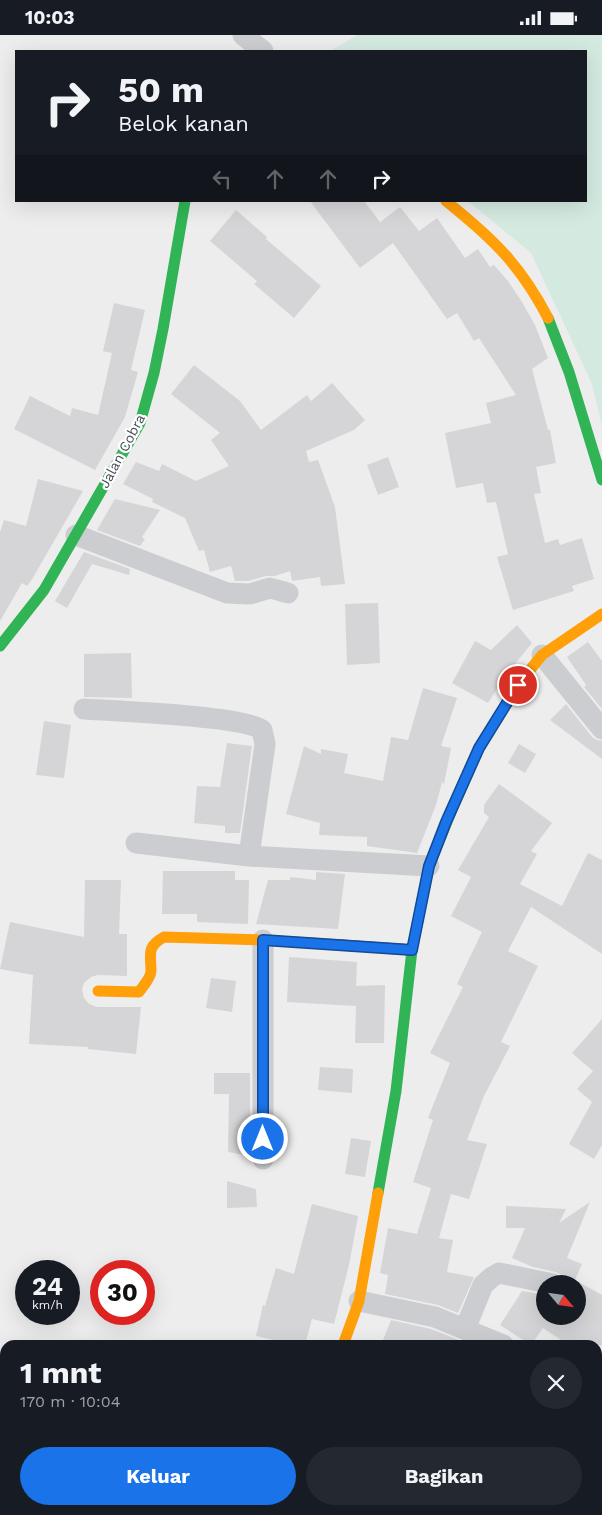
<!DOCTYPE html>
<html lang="id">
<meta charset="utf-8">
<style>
:root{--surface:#171b24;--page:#242831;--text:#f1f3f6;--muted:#9ea1a6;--accent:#1a73e8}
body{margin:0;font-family:"Work Sans",sans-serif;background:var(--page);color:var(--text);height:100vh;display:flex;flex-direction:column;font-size:19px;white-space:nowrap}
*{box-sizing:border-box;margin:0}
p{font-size:16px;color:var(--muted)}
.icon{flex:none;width:28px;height:28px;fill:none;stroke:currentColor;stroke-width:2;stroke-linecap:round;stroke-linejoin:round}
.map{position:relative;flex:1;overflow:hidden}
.panel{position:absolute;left:0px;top:1305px;width:602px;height:175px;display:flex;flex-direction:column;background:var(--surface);border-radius:15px 15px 0 0;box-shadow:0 5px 20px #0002}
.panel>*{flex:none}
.banner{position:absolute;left:15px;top:15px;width:572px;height:152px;border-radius:0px;box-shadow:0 5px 20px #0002;background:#171b24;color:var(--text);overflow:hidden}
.needle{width:32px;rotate:119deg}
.fabs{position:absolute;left:536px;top:1240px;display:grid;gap:10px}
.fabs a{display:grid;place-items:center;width:50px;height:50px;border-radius:50%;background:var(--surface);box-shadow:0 5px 20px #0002;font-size:25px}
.speed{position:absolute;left:15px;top:1225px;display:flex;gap:10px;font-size:25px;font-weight:700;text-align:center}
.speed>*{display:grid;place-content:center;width:65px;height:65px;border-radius:50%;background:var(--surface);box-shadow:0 5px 20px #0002;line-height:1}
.speed small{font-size:12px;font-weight:400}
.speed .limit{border:8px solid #d22;background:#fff;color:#111}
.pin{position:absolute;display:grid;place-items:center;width:42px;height:42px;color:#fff;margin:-21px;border:2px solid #fff;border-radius:50%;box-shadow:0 1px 5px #0007}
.me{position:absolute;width:55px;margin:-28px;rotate:0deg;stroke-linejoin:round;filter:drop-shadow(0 0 4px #0008)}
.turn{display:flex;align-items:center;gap:18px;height:105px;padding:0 20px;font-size:22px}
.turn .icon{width:65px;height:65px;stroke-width:2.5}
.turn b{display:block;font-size:35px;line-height:42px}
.lanes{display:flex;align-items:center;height:48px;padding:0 20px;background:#0003;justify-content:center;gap:25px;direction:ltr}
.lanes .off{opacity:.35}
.round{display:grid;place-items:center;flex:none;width:52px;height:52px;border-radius:26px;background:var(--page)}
.head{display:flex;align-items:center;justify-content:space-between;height:85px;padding:0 20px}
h1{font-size:30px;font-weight:700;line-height:38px}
.primary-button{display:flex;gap:10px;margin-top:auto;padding:10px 20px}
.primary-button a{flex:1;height:58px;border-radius:30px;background:var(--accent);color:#fff;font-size:20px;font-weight:700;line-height:58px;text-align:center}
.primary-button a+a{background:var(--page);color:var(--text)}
.status{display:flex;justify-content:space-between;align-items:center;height:35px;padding:0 25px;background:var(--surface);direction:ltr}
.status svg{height:14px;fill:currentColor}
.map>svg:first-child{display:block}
.green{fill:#d4eae1}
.building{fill:#d5d5d7}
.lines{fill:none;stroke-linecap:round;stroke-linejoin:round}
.street{stroke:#cccdd0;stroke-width:21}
.fast{stroke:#30b455;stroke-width:11}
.slow{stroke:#ff9f0a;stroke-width:11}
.jam{stroke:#e5322d;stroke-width:11}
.route-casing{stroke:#114b97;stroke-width:12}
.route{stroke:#1a73e8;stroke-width:9}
.labels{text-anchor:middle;stroke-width:4.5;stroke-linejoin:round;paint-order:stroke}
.street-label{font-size:14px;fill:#474c57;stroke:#fff}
</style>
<div class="status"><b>10:03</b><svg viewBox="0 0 49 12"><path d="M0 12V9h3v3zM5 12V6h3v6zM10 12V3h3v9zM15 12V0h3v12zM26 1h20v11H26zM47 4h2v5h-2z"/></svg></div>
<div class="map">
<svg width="602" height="1480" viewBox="0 0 602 1480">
<rect width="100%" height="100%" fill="#ededed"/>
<path class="green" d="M 357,0 L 602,0 L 602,391 L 592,349 L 531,218 L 468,166 L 586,166 L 586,16 L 330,16 Z"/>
<path class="building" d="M 310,166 L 364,166 L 380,187 L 400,172 L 419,196 L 437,183 L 465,223 L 478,214 L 490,232 L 494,230 L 508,246 L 522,267 L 535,290 L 548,323 L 532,334 L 548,395 L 550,395 L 556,428 L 536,432 L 541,458 L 534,459 L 545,508 L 558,504 L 560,510 L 582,503 L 594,544 L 572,551 L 574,556 L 513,575 L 497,522 L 508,519 L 496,467 L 487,468 L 483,448 L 456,453 L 445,398 L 491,388 L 486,368 L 516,360 L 479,303 L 474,306 L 457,278 L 447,284 L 393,208 L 360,233 Z
M 236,175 L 267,202 L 266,204 L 321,251 L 294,283 L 254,249 L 257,246 L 210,206 Z
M 114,268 L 145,275 L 131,335 L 138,337 L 125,382 L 95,435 L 14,394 L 30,361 L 70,381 L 72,373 L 98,380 L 112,318 L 103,316 Z
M 194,330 L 240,366 L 261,395 L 307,360 L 311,366 L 332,348 L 365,385 L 354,395 L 306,416 L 309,427 L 318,425 L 335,472 L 345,549 L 321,551 L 320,542 L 292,546 L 290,536 L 275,541 L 266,541 L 248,546 L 235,546 L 231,531 L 210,537 L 204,515 L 199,516 L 185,483 L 152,467 L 153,464 L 123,449 L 136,427 L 159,436 L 162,429 L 196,446 L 229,431 L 211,405 L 220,398 L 171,359 Z
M 388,422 L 399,452 L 378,460 L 367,430 Z
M 38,444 L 83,456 L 31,546 L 27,551 L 22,548 L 0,586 L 0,497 L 4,485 L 26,491 Z
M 115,464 L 160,475 L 142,502 L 145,504 L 140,511 L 97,495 Z
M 84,517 L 130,534 L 129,540 L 92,529 L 67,573 L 55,566 Z
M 378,568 L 380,628 L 347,630 L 345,569 Z
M 517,590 L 532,608 L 506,640 L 488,668 L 452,648 L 475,606 L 491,615 Z
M 588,607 L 602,626 L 602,674 L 584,652 L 586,650 L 567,622 Z
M 131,618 L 132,663 L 84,662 L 84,619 Z
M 423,653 L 457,663 L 441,711 L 451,713 L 444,749 L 442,747 L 436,770 L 417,818 L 367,811 L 367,802 L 319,800 L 320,788 L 286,779 L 304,711 L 321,719 L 321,714 L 348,719 L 344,738 L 383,746 L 391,702 L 408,705 Z
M 566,669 L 592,702 L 597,705 L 602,706 L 602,724 L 550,685 Z
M 44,686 L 71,690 L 64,743 L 36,740 Z
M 227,708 L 252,711 L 240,798 L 225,798 L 225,791 L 194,788 L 197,751 L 220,752 Z
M 519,709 L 536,719 L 525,738 L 508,728 Z
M 499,749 L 552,788 L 531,816 L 537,819 L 520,849 L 562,871 L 588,818 L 602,825 L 602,919 L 531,872 L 508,916 L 538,931 L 501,1007 L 510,1011 L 484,1061 L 467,1105 L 487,1109 L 469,1164 L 451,1159 L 439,1203 L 453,1205 L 447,1237 L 474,1242 L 458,1278 L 438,1270 L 385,1259 L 388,1240 L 380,1238 L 388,1193 L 417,1199 L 431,1153 L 413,1147 L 433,1085 L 428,1083 L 450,1028 L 430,1018 L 463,952 L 457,949 L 482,897 L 451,881 L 471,842 L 458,835 L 489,782 L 484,778 L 484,770 Z
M 163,836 L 235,836 L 235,845 L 249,845 L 248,889 L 197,887 L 197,879 L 162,879 Z
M 316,837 L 345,839 L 338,894 L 256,889 L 268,845 L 290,845 L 290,842 L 316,845 Z
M 85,845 L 121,845 L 119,899 L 127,899 L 127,941 L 98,940 L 91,942 L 84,948 L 82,955 L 84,963 L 89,969 L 97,972 L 141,972 L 136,1019 L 88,1014 L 88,1012 L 29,1009 L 33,940 L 0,934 L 10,887 L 84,902 Z
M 289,922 L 357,927 L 356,951 L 385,950 L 384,1008 L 355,1008 L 356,971 L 287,967 Z
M 211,943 L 236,946 L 232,977 L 206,973 Z
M 602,984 L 602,1110 L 594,1124 L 569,1109 L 592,1067 L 577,1054 L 593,1036 L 572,1018 Z
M 320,1032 L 353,1034 L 352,1058 L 318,1055 Z
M 214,1038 L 250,1038 L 250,1121 L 228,1117 L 229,1059 L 214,1059 Z
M 351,1103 L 371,1106 L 365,1142 L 345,1139 Z
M 227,1146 L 256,1154 L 257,1172 L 227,1173 Z
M 590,1167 L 567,1223 L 582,1229 L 575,1245 L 602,1260 L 602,1310 L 569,1310 L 543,1293 L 531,1310 L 500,1290 L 522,1256 L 545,1260 L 545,1281 L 578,1281 L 578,1249 L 565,1249 L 562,1240 L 556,1237 L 533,1232 L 512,1223 L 525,1193 L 506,1193 L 506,1171 L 566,1174 L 559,1188 Z
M 312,1169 L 358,1181 L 349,1230 L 334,1289 L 312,1284 L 305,1310 L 295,1310 L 256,1301 L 263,1270 L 265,1271 L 276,1233 L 294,1239 Z
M 391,1285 L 431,1294 L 461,1306 L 460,1310 L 381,1310 Z"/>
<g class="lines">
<path class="street" d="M 243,0 L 263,16
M 76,500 L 227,558 L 250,559 L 270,553 L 288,558
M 542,620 L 602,694
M 84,674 C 114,676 245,681 262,695 L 265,709 L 249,821
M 136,808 L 249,821 L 429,831
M 263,905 L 263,1124
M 359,1266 L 435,1282 L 503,1310
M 465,1294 L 483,1250 L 492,1242 L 499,1238 L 553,1249
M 598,1358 L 602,1360
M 282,1480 L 284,1475"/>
<path class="fast" d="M 548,283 L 569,337 L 602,445
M 0,611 L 44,555 L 140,388 L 154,338 L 163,294 L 185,166
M 378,1158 L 396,1056 L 412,915 L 429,831 L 455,767"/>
<path class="slow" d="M 446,166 C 492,203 520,229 548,283
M 455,767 L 479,713 L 518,650 L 542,620 L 602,579
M 98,956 L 139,957 C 143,951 151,943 151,936 C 151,919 146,912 164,902 L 263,905 L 342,910
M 343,1310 L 359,1266 L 378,1158"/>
<path class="jam" d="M 342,910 L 412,915"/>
</g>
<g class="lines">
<defs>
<path id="route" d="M 263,1104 L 263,905 L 412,915 L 429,831 L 446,787 L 479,713 L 518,650"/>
</defs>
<use href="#route" class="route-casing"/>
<use href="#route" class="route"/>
</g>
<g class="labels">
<g class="street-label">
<text transform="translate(122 416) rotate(-62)" y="5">Jalan Cobra</text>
</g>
</g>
</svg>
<div class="fabs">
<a><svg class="needle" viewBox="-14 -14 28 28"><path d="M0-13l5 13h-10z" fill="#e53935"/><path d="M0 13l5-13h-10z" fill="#9ea1a6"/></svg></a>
</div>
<div class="speed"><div>24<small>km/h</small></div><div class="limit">30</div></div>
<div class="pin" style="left:518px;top:650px;background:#d93025"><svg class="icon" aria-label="arrive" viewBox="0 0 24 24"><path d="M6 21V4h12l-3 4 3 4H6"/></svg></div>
<svg class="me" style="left:263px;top:1104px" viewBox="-20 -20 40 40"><circle r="17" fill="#1a73e8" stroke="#fff" stroke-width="3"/><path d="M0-11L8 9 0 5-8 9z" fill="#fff"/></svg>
<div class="banner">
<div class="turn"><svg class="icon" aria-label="right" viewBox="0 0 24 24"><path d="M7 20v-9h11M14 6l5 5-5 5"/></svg><div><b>50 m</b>Belok kanan</div></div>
<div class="lanes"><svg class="icon off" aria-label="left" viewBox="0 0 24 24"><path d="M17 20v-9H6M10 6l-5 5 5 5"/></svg><svg class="icon off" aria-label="ahead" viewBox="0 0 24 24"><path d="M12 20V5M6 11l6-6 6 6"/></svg><svg class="icon off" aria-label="ahead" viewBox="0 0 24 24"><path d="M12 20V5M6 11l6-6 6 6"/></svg><svg class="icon" aria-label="right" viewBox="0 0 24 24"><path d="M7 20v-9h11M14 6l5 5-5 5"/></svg></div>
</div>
<section class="panel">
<div class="head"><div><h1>1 mnt</h1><p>170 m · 10:04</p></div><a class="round"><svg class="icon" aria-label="close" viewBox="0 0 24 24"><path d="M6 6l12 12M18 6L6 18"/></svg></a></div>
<div class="primary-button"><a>Keluar</a><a>Bagikan</a></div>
</section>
</div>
